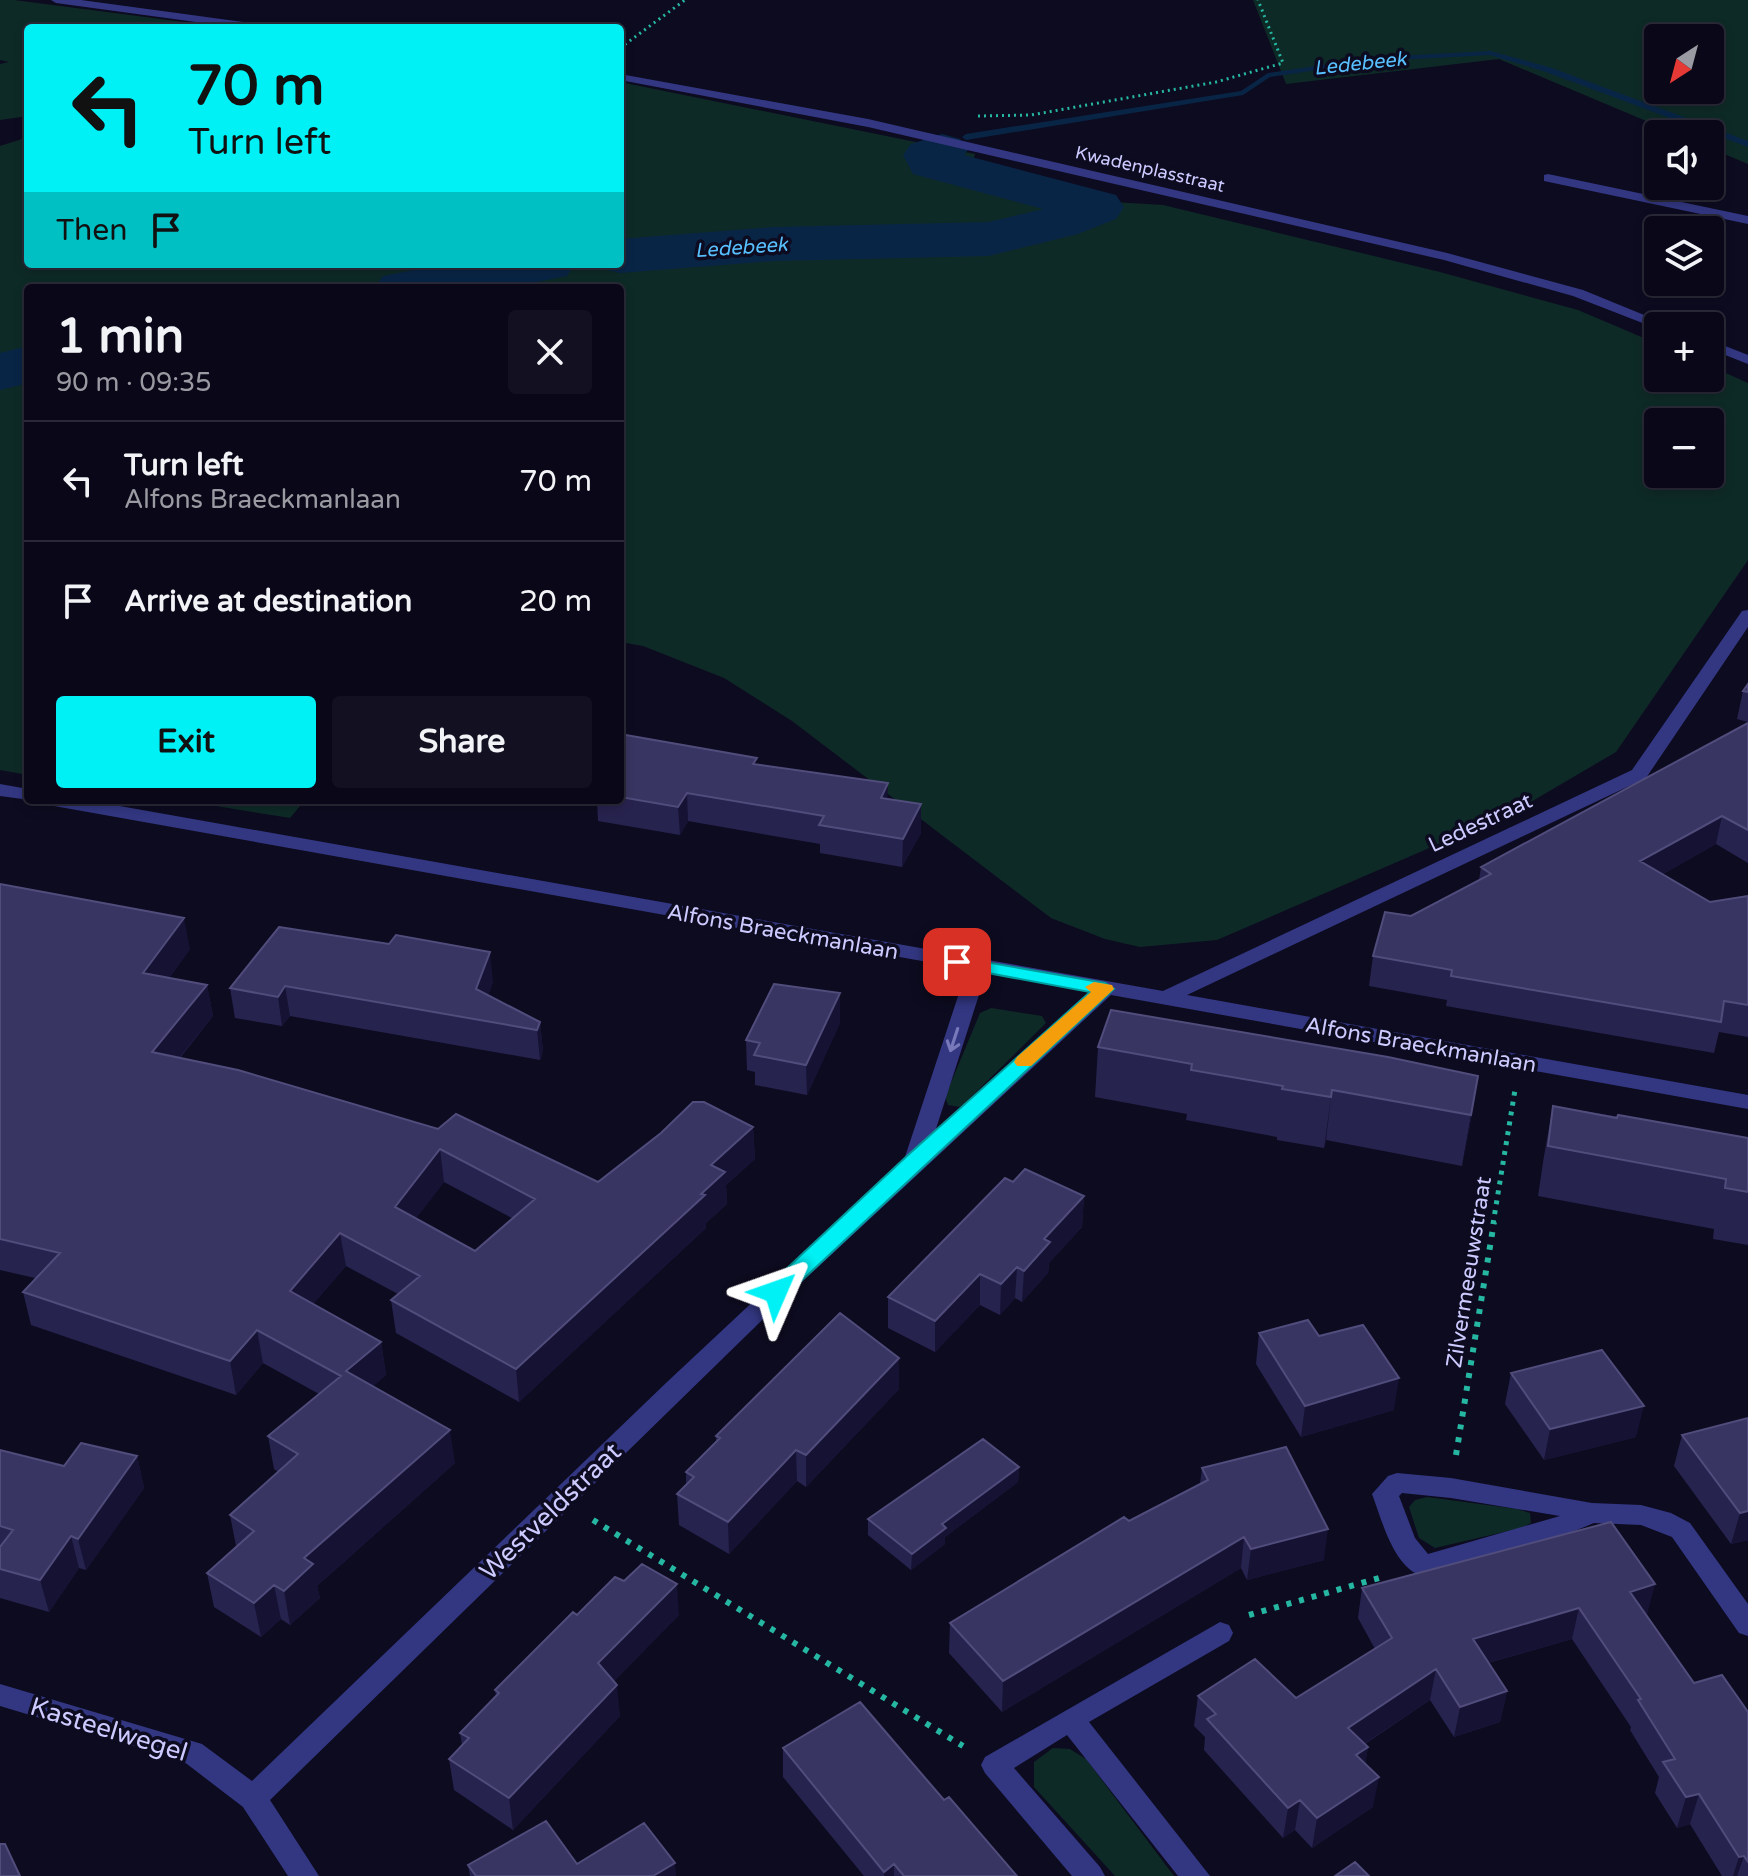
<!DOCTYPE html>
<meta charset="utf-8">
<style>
:root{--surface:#0a0818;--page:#131121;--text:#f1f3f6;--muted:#999aa2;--line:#2a2937;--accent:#00f1f5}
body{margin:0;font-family:"Varela Round",sans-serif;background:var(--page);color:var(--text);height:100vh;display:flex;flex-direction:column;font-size:30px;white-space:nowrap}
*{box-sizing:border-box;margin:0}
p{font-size:26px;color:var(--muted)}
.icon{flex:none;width:44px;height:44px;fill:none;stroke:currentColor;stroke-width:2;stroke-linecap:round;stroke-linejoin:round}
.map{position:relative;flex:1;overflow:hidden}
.side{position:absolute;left:24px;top:284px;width:600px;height:520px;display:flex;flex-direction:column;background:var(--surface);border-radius:8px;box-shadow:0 4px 12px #0003,0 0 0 2px var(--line)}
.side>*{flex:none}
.top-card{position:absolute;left:24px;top:24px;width:600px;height:244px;border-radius:8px;box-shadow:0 4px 12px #0003,0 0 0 2px var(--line);background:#00f1f5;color:#111;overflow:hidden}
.needle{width:52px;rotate:216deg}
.controls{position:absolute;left:1644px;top:24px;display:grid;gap:16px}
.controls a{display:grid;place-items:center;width:80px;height:80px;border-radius:8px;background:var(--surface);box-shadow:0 4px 12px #0003,0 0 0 2px var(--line);font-size:40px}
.pin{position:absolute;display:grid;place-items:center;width:68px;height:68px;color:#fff;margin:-34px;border-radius:16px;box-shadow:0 4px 12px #0006}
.me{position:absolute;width:88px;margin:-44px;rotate:47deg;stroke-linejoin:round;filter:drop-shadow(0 0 6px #0008)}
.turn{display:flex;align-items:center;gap:28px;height:168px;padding:0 32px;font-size:36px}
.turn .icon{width:104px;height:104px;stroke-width:2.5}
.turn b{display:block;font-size:56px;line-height:68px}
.then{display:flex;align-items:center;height:76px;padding:0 32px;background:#0003;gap:16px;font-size:30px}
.round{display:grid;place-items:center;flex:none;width:84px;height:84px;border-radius:8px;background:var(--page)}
.head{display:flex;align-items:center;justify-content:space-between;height:136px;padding:0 32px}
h1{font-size:48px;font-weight:800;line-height:60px}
.action{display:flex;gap:16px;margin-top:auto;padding:16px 32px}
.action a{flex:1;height:92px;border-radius:8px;background:var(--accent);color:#111;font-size:32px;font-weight:800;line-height:92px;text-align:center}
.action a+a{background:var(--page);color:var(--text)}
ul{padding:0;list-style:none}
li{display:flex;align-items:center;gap:24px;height:120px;padding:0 32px;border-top:2px solid var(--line)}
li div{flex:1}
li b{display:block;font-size:30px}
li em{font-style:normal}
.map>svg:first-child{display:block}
.green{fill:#0e2a27;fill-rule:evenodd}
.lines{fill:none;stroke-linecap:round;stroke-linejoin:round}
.stream{fill:#092546;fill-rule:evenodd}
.river{fill:#092546;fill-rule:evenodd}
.path-far2{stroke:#26b7a2;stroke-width:3;stroke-dasharray:2 4;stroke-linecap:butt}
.path-far1{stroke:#26b7a2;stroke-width:5;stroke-dasharray:4 6;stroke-linecap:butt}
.path{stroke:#26b7a2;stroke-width:6;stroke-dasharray:5 8;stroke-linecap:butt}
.minor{fill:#333782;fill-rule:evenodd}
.wall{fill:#27234f;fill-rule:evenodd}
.shaded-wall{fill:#151234}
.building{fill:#393562;stroke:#504c7b;stroke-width:2;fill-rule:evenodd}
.oneway{stroke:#7879ba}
.route{fill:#00f1f5;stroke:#009d9f;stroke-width:2}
.slow{fill:#f59e0b}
.labels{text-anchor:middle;stroke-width:7;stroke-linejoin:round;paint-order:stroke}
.far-street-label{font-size:18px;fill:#cccaff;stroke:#0d0b20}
.far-water-label{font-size:20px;font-style:italic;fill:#58c0ff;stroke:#0d0b20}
.street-label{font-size:22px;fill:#cccaff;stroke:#0d0b20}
.near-street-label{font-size:26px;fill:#cccaff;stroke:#0d0b20}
</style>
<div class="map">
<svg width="1748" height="1876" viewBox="0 0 1748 1876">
<rect width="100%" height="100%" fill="#0d0b20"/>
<path class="green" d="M 0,0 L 14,0 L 230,28 L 28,28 L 28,116 L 0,120 L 0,64 L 9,62 L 0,60 Z
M 1253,0 L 1748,0 L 1748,164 L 1710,148 L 1710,134 L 1677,134 L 1499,59 L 1286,84 ZM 1658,38 L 1710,38 L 1710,90 L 1658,90 Z
M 620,82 L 975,154 L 972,165 L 1067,193 L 1113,202 L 1163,205 L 1440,272 L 1578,310 L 1658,344 L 1658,378 L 1710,378 L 1710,366 L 1748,383 L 1748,560 L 1616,752 L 1517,810 L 1217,940 L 1140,947 L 1105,939 L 1051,918 L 792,721 L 724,678 L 643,646 L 620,642 L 620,288 L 28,288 L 28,775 L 0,770 L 0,146 L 28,137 L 28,264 L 620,264 ZM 1658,422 L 1710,422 L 1710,474 L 1658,474 Z
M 179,800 L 305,800 L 290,818 Z
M 991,1008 L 1042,1016 L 1046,1023 L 964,1104 L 960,1107 L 948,1105 L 945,1097 L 980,1013 Z
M 1427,1497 L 1517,1509 L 1530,1513 L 1531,1523 L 1521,1528 L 1435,1548 L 1419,1538 L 1409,1507 L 1415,1500 Z
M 1053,1748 L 1070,1749 L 1086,1759 L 1174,1876 L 1115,1876 L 1034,1787 L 1034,1762 Z"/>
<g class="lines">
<path class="stream" d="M 1490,51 L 1552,68 L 1748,141 L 1748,147 L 1546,72 L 1490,55 L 1378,61 L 1270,77 L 1243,95 L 966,140 L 962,137 L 966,134 L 1241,91 L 1268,73 L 1378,57 Z"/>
<path class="river" d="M 942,134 L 960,139 L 968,150 L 964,155 L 1116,195 L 1124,207 L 1116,219 L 1078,234 L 989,256 L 775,261 L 620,273 L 600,268 L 597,264 L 620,264 L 620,239 L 775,227 L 989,222 L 1043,209 L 913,174 L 903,155 L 911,144 Z
M 444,264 L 575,264 L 567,276 L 505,288 L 374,288 L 383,276 Z
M 28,346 L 28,383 L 0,390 L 0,353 Z"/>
<path class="path-far2" d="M 620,48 L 685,0
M 978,116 L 1031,115 L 1216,82 L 1283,63 L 1258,0"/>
<path class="path-far1" d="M 1493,1224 L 1515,1090"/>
<path class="path" d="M 1456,1455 L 1494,1222
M 593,1520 L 963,1746
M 1249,1615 L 1386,1576"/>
<path class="minor" d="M 51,0 L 81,0 L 265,25 L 271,28 L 240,28 L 56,3 Z
M 620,74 L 868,119 L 1447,253 L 1583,290 L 1671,326 L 1658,326 L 1658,329 L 1573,296 L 1444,260 L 868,127 L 620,80 Z
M 1548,174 L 1748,216 L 1748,224 L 1544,181 L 1544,175 Z
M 1710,340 L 1748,355 L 1748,364 L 1710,349 Z
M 1748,610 L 1748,627 L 1646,778 L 1187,995 L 1748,1095 L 1748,1109 L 1111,995 L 789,1294 L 270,1800 L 319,1876 L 288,1876 L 243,1807 L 183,1761 L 0,1706 L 0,1684 L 202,1744 L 252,1781 L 666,1383 L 904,1160 L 967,969 L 54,806 L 45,800 L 86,800 L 1163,991 L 1632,770 L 1742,611 ZM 986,973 L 1090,991 L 935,1132 Z
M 0,784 L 28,789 L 30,800 L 0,796 Z
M 1397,1473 L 1451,1478 L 1592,1503 L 1641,1505 L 1671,1513 L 1690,1523 L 1748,1604 L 1748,1636 L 1739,1633 L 1672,1537 L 1641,1525 L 1594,1523 L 1555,1539 L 1422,1576 C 1393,1567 1382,1520 1372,1494 L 1388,1476 ZM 1402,1493 L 1451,1498 L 1560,1516 L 1428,1554 L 1415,1538 L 1399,1496 Z
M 1220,1622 L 1229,1625 L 1233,1633 L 1229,1641 L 1089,1722 L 1210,1876 L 1178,1876 L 1067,1735 L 1014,1768 L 1100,1867 L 1105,1876 L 1072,1876 L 985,1773 L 981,1765 L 985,1757 Z"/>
</g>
<path class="wall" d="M 1748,684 L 1748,722 L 1737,719 L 1743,691 Z
M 1748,723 L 1748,863 L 1716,844 L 1663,874 L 1710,902 L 1748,896 L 1748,1037 L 1719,1032 L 1714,1053 L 1446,1006 L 1447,1000 L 1369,986 L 1373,956 L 1479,880 L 1481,867 Z
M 620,734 L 757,765 L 888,799 L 921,804 L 921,833 L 902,867 L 820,853 L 820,844 L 688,821 L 680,835 L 598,821 L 597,800 L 620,800 Z
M 0,884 L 190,949 L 169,978 L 207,985 L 213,1016 L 180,1058 L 598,1182 L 753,1127 L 755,1159 L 726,1185 L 727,1204 L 706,1223 L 706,1228 L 519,1402 L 396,1333 L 391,1300 L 398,1294 L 346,1266 L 313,1304 L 381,1342 L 386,1375 L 373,1386 L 455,1463 L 317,1586 L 320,1598 L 290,1625 L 281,1619 L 261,1637 L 214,1607 L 207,1573 L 236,1546 L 230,1515 L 278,1472 L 274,1469 L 268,1436 L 319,1394 L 263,1363 L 236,1395 L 31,1325 L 23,1292 L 35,1278 L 0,1270 ZM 444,1182 L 512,1218 L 475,1251 L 416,1218 Z
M 493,982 L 488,995 L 540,1022 L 543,1051 L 540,1060 L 290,1016 L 282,1026 L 235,1018 L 230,988 Z
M 840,993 L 840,1023 L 807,1095 L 755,1085 L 755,1072 L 747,1070 L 746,1040 Z
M 1098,1047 L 1478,1076 L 1462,1166 L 1326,1140 L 1324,1148 L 1277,1140 L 1277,1137 L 1186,1120 L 1187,1114 L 1095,1097 Z
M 1553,1106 L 1748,1138 L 1748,1245 L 1713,1239 L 1714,1229 L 1538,1196 L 1544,1156 Z
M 1013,1182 L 1084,1196 L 1082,1227 L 1049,1263 L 1048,1273 L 1022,1302 L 1015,1298 L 1000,1315 L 980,1305 L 935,1352 L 888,1328 L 888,1297 Z
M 1259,1333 L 1319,1336 L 1394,1410 L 1301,1437 L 1256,1364 Z
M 1511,1373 L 1636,1437 L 1544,1460 L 1505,1404 Z
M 899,1389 L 806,1487 L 797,1481 L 729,1554 L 679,1525 L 677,1494 L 686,1484 L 686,1472 L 716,1441 L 716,1436 Z
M 1748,1418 L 1748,1540 L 1731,1544 L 1674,1466 L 1682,1435 Z
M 0,1450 L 64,1466 L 137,1456 L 144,1488 L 86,1570 L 79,1568 L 49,1612 L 0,1598 Z
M 1019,1467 L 1018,1482 L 945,1537 L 945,1544 L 911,1570 L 868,1535 L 868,1519 Z
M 1202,1468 L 1324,1560 L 1247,1580 L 1241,1568 L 1002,1712 L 949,1653 L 950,1623 L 1129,1521 L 1200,1484 Z
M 1655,1584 L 1646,1615 L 1694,1683 L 1748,1712 L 1748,1876 L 1722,1876 L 1690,1824 L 1677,1828 L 1655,1793 L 1659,1777 L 1630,1730 L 1631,1727 L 1572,1639 L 1488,1663 L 1507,1691 L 1500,1722 L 1454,1737 L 1430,1700 L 1365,1744 L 1368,1747 L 1365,1764 L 1373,1807 L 1312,1848 L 1295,1830 L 1283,1838 L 1204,1750 L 1205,1737 L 1194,1726 L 1198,1696 L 1296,1698 L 1375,1649 L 1358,1618 L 1362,1588 Z
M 577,1615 L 679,1615 L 614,1681 L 620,1716 L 513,1830 L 454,1790 L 449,1759 L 462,1745 L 460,1733 L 496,1696 L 495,1690 Z
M 783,1748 L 944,1800 L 1017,1876 L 864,1876 L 783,1777 Z
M 577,1864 L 676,1876 L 470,1876 L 468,1865 Z"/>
<path class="shaded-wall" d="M 888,783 L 887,811 L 881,798 Z
M 687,793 L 688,821 L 680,835 L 678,807 Z
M 921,804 L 921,833 L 902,867 L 903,839 Z
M 1722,816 L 1716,844 L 1634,890 L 1640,861 Z
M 184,918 L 190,949 L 149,1005 L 143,973 Z
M 490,952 L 493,982 L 479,1019 L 476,989 Z
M 207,985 L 213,1016 L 158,1084 L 152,1052 Z
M 285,986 L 290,1016 L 282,1026 L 278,997 Z
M 840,993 L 840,1023 L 807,1095 L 806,1065 Z
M 540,1022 L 543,1051 L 540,1060 L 537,1030 Z
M 1478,1076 L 1470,1127 L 1462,1166 Z
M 1332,1090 L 1326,1140 L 1324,1148 L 1331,1097 Z
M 753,1127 L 755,1159 L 726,1185 L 727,1204 L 706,1223 L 706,1228 L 519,1402 L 516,1369 L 701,1194 L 711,1165 Z
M 440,1149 L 444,1182 L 399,1240 L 395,1207 Z
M 1084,1196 L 1082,1227 L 1049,1263 L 1048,1273 L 1022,1302 L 1024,1271 L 1044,1239 Z
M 340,1233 L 346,1266 L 296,1324 L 290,1291 Z
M 1017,1267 L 1015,1298 L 1000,1315 L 1001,1284 Z
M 980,1274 L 980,1305 L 935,1352 L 935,1321 Z
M 257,1330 L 263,1363 L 236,1395 L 230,1361 Z
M 381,1342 L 386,1375 L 352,1405 L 346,1371 Z
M 899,1358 L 899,1389 L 806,1487 L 806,1455 Z
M 1399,1378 L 1394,1410 L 1301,1437 L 1305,1406 Z
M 1644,1406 L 1636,1437 L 1544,1460 L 1550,1429 Z
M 450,1430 L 455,1463 L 317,1586 L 320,1598 L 290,1625 L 284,1591 L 304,1558 Z
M 796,1450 L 797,1481 L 729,1554 L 728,1522 Z
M 137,1456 L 144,1488 L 86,1570 L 78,1539 Z
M 1019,1467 L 1018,1482 L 945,1537 L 945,1544 L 911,1570 L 912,1554 L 942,1524 Z
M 1748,1511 L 1748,1540 L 1731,1544 L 1740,1513 Z
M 1328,1529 L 1324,1560 L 1247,1580 L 1251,1549 Z
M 71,1536 L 79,1568 L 49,1612 L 40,1580 Z
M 1244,1537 L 1241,1568 L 1002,1712 L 1003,1681 Z
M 677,1584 L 679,1615 L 601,1694 L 598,1663 Z
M 1655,1584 L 1647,1615 L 1622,1622 L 1630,1592 Z
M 274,1585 L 281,1619 L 261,1637 L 254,1603 Z
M 1579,1608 L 1572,1639 L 1466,1669 L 1473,1639 Z
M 1436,1669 L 1430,1700 L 1343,1758 L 1348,1728 Z
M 617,1685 L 620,1716 L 513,1830 L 509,1798 Z
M 1507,1691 L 1500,1722 L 1454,1737 L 1460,1707 Z
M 1368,1747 L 1363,1777 L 1356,1755 Z
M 1379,1777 L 1373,1807 L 1312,1848 L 1317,1818 Z
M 1699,1794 L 1690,1824 L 1677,1828 L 1686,1797 Z
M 1300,1800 L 1295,1830 L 1283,1838 L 1288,1808 Z
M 1744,1856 L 1737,1876 L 1733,1876 L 1739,1857 Z
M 675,1863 L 676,1876 L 653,1876 Z
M 894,1864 L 894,1876 L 884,1876 L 884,1872 Z"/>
<path class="building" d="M 1748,684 L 1748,692 L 1743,691 Z
M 1748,723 L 1748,830 L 1722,816 L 1640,861 L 1710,902 L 1748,896 L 1748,1005 L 1724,1001 L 1721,1022 L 1451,976 L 1452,970 L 1373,956 L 1385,912 L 1411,916 L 1491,874 L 1481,867 Z
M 620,734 L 757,758 L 753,764 L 888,783 L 881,798 L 921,804 L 903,839 L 819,825 L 824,816 L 687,793 L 678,807 L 620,797 Z
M 0,884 L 184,918 L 143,973 L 207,985 L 152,1052 L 238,1070 L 438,1129 L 456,1114 L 598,1182 L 661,1133 L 693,1102 L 704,1102 L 753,1127 L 711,1165 L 725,1172 L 701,1194 L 705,1195 L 516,1369 L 391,1300 L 420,1276 L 340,1233 L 290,1291 L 381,1342 L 346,1371 L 450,1430 L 304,1558 L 313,1564 L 284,1591 L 274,1585 L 254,1603 L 207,1573 L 254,1531 L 230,1515 L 298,1454 L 268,1436 L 341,1376 L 257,1330 L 230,1361 L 23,1292 L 60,1253 L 0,1239 ZM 440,1149 L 535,1199 L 475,1251 L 395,1207 Z
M 279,927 L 389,944 L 396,935 L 490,952 L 476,989 L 540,1022 L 537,1030 L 285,986 L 278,997 L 230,988 Z
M 774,984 L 840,993 L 806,1065 L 754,1055 L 760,1043 L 746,1040 Z
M 1111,1010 L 1388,1057 L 1478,1076 L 1471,1115 L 1332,1090 L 1331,1097 L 1282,1089 L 1283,1086 L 1191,1070 L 1192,1064 L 1098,1047 Z
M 1553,1106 L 1617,1118 L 1618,1115 L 1748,1138 L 1748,1192 L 1725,1188 L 1726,1179 L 1548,1146 Z
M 1025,1169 L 1084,1196 L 1044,1239 L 1050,1242 L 1024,1271 L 1017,1267 L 1001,1284 L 980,1274 L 935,1321 L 888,1297 L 1005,1178 L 1013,1182 Z
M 840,1313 L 899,1358 L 806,1455 L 796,1450 L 728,1522 L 677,1494 L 694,1477 L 686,1472 L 720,1438 L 716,1436 Z
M 1308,1320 L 1319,1336 L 1363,1325 L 1399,1378 L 1305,1406 L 1259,1333 Z
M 1602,1350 L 1644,1406 L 1550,1429 L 1511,1373 Z
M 1748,1418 L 1748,1511 L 1740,1513 L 1682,1435 Z
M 983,1439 L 1019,1467 L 942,1524 L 946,1528 L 912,1554 L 868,1519 Z
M 81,1443 L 137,1456 L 78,1539 L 71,1536 L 40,1580 L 0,1569 L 0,1547 L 13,1530 L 0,1526 L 0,1450 L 64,1466 Z
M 1286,1447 L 1328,1529 L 1251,1549 L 1244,1537 L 1003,1681 L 950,1623 L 1124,1517 L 1129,1521 L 1208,1480 L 1202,1468 Z
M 1611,1522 L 1655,1584 L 1630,1592 L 1694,1683 L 1722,1675 L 1748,1712 L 1748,1862 L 1744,1856 L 1739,1857 L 1699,1794 L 1686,1797 L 1663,1762 L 1675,1759 L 1638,1700 L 1641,1699 L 1579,1608 L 1473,1639 L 1507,1691 L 1460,1707 L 1436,1669 L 1348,1728 L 1368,1747 L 1356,1755 L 1379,1777 L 1317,1818 L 1300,1800 L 1288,1808 L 1207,1719 L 1216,1714 L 1198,1696 L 1255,1659 L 1296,1698 L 1392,1638 L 1362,1588 Z
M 642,1564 L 677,1584 L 598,1663 L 617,1685 L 509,1798 L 449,1759 L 469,1738 L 460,1733 L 499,1693 L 495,1690 L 573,1612 L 577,1615 L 615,1577 L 624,1581 Z
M 860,1702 L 944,1800 L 949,1797 L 1017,1876 L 904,1876 L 894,1864 L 884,1872 L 783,1748 Z
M 546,1821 L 577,1864 L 644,1823 L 675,1863 L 653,1876 L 476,1876 L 468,1865 Z
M 0,1844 L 5,1844 L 20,1876 L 0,1876 Z
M 1355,1862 L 1369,1876 L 1335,1876 Z"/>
<defs><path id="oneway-shaft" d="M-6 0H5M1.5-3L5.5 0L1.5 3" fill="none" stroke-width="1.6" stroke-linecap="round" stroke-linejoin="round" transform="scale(2)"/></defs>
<use class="oneway" href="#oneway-shaft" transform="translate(954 1040) rotate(108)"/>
<path class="route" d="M 957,957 L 1105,983 L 1114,989 L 784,1297 L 768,1297 L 765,1292 L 768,1286 L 908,1155 L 1090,992 L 950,966 L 947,962 L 950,958 Z"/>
<path class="slow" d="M 1094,982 L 1112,985 L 1114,989 L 1031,1066 L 1017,1066 L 1014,1062 L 1017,1057 L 1091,992 L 1085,987 Z"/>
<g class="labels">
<g class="far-street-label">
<text transform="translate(1150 169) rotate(13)" y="6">Kwadenplasstraat</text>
</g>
<g class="far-water-label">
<text transform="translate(1360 63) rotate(-6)" y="7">Ledebeek</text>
<text transform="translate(741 247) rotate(-4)" y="7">Ledebeek</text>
</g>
<g class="street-label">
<text transform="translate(1480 822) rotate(-25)" y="8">Ledestraat</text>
<text transform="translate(783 931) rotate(10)" y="8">Alfons Braeckmanlaan</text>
<text transform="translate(1421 1044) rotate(10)" y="8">Alfons Braeckmanlaan</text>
<text transform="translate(1468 1272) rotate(-81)" y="8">Zilvermeeuwstraat</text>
</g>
<g class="near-street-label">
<text transform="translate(550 1511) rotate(-44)" y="9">Westveldstraat</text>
<text transform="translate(109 1729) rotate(17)" y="9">Kasteelwegel</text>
</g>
</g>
</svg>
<div class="controls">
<a><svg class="needle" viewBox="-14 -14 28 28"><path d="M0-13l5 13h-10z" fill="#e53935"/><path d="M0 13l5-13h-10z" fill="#999aa2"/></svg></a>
<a><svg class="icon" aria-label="sound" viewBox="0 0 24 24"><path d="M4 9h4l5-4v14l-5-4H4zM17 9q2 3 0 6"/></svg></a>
<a><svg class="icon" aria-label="layers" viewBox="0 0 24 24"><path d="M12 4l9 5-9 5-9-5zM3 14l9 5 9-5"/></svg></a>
<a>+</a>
<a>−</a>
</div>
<div class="pin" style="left:957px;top:962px;background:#d93025"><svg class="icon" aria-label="arrive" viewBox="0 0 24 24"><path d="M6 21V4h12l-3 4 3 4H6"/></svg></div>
<svg class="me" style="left:776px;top:1292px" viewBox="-20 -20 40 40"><path d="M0-17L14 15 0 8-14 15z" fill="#00f1f5" stroke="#fff" stroke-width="4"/></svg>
<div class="top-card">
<div class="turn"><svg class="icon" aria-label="left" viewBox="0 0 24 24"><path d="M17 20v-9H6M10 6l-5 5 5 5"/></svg><div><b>70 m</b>Turn left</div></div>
<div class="then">Then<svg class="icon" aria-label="arrive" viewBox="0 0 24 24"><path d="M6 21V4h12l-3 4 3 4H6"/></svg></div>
</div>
<section class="side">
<div class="head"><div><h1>1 min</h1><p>90 m · 09:35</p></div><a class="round"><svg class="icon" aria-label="close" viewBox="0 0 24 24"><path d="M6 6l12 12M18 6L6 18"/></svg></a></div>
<ul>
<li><svg class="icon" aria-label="left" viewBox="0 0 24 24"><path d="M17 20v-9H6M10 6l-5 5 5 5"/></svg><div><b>Turn left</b><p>Alfons Braeckmanlaan</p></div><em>70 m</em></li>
<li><svg class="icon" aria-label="arrive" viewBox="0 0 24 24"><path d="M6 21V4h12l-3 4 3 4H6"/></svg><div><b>Arrive at destination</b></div><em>20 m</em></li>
</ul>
<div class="action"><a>Exit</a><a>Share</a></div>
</section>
</div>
